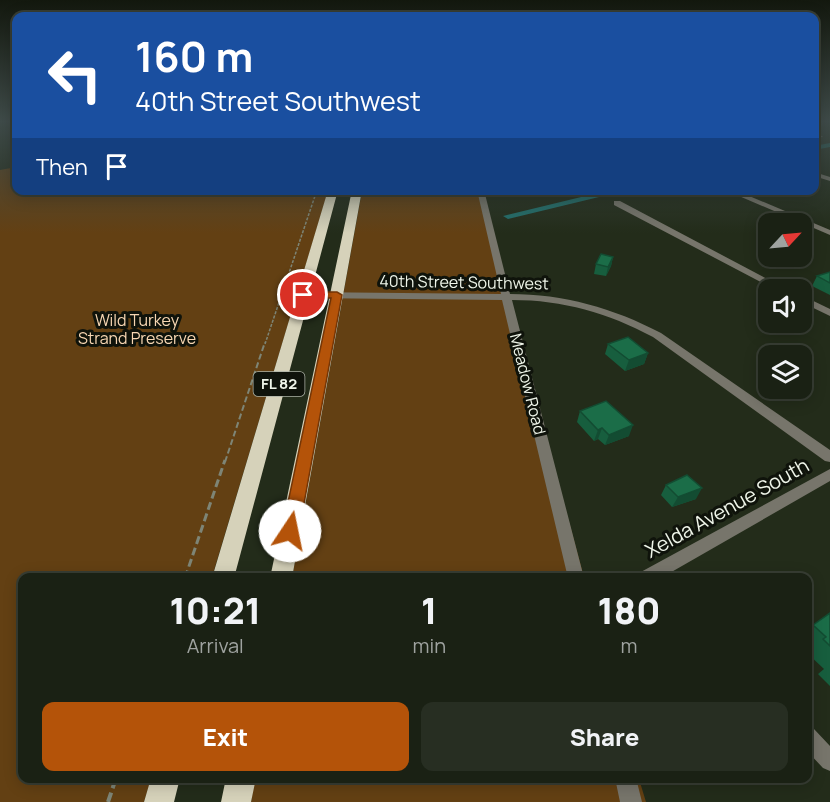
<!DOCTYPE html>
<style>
:root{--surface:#1a2114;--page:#272e22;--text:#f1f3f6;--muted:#9fa3a0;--line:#383e34;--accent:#b45309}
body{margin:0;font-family:Manrope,sans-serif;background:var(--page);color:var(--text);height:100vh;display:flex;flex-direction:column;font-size:22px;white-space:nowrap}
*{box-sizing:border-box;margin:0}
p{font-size:20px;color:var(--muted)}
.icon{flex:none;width:33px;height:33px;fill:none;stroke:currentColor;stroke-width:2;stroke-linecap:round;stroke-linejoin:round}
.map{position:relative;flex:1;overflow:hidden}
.drawer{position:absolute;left:18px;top:573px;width:794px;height:210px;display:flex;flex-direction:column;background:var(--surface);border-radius:12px;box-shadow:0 3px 15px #0003,0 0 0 2px var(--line)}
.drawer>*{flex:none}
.guide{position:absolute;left:12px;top:12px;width:807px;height:183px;border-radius:12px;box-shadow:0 3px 15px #0003,0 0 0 2px var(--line);background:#1a4fa0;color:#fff;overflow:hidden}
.needle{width:39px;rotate:64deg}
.buttons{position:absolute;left:758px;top:213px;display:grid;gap:12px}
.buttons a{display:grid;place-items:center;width:54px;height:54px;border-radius:12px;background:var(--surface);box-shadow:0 3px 15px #0003,0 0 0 2px var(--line);font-size:30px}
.pin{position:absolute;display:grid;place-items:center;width:51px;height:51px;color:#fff;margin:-26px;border:3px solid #fff;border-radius:50%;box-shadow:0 2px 6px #0007}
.me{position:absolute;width:66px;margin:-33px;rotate:11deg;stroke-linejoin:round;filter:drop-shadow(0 0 4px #0008)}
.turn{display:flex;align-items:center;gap:21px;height:126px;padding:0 24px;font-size:27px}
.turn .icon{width:78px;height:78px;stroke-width:2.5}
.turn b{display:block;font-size:42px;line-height:51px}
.then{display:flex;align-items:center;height:57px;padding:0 24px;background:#0003;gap:12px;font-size:22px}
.eta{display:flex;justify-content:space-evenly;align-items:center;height:102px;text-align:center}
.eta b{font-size:36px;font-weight:800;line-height:42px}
.cta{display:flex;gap:12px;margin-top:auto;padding:12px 24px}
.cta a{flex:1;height:69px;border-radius:12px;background:var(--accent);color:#fff;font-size:24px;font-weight:800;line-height:69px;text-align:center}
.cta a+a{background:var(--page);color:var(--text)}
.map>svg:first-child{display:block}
.green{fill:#634013}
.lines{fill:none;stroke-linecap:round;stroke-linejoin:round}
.canal{fill:#216d69;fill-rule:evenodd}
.path-far3{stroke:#7e8576;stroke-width:1.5;stroke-dasharray:3 1.5;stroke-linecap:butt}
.path-far2{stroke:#7e8576;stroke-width:2;stroke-dasharray:6 3;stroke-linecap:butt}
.path-far1{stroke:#7e8576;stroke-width:3;stroke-dasharray:8 4;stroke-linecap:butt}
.path{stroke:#7e8576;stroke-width:4;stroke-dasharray:10 4.5;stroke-linecap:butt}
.minor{fill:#77756b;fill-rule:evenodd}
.trunk{fill:#d6d2ba;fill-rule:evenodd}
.wall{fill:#175e3e}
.shaded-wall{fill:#134c32}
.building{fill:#1b6d48;stroke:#134c32;stroke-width:1.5}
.route{fill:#b45309;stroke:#753606;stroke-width:1.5}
.labels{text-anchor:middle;stroke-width:6;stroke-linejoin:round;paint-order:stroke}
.shield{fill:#0f130b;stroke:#acb1a6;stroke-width:1.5}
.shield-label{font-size:15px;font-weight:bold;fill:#eff5e9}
.street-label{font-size:16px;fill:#eff5e9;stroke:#0f130b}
.park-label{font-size:16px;fill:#f7d6b2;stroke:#0f130b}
.near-street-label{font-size:20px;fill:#eff5e9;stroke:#0f130b}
</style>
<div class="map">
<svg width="830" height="802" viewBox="0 0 830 802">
<rect width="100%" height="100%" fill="#232c1a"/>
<path class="green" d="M 16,167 L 16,190 L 328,191 L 212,577 L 22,578 L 22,778 L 151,779 L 144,802 L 0,802 L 0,170 Z
M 362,191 L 479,191 L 584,577 L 292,578 Z
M 255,778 L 639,779 L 646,802 L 251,802 Z"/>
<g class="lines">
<path class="canal" d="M 830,143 L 830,147 L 814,150 L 814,146 Z
M 610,190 L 628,190 L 508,219 L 503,216 Z"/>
<path class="path-far3" d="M 265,344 L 317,190"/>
<path class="path-far2" d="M 225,462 L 265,342"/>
<path class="path-far1" d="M 185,578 L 225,460"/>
<path class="path" d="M 108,802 L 116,778"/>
<path class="minor" d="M 814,134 L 822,136 L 823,137 L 814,138 Z
M 814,172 L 830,177 L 830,181 L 814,176 Z
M 477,190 L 484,190 L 510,294 C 564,294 613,308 661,333 L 830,450 L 830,462 L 825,461 L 653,337 C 608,313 563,300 512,300 L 584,578 L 568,578 L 502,300 L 303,298 L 298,295 L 303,292 L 501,294 Z
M 725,190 L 735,190 L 830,230 L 830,235 Z
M 614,201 L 620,201 L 788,290 L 776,290 L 614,205 Z
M 801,295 L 830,309 L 830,316 L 801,302 Z
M 830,469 L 830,481 L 661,578 L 637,578 L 639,573 Z
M 807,726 L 814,729 L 830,746 L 830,771 L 823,768 L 807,751 Z
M 615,778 L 636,778 L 642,802 L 620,802 Z"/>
<path class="trunk" d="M 328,190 L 338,190 L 234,578 L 212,578 Z
M 352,190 L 362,190 L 292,578 L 270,578 Z
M 151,778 L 180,778 L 174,802 L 144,802 Z
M 226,778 L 256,778 L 251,802 L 221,802 Z"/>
</g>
<path class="wall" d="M 613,257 L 611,266 L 606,276 L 594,274 L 596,264 Z
M 830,272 L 830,295 L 812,286 L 817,276 Z
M 608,344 L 648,353 L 644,364 L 625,371 L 605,354 Z
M 580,411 L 629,436 L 605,445 L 598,439 L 594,441 L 577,422 Z
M 666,485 L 696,499 L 672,507 L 661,495 Z
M 830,613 L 830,686 L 818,674 L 824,669 L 807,653 L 809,651 L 807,649 L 807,630 Z"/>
<path class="shaded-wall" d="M 613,257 L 611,266 L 606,276 L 608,267 Z
M 648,353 L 644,364 L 625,371 L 629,360 Z
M 633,425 L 629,436 L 605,445 L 609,435 Z
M 602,428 L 598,439 L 594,441 L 598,430 Z
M 702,488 L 696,499 L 672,507 L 678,497 Z"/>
<path class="building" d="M 601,254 L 613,257 L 608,267 L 596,264 Z
M 830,272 L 830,283 L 817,276 Z
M 628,337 L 648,353 L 629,360 L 608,344 Z
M 606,401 L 633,425 L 609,435 L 602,428 L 598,430 L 580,411 Z
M 687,475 L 702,488 L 678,497 L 666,485 Z
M 830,613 L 830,646 L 823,639 L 826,637 L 813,625 Z"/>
<linearGradient id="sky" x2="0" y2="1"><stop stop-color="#13180e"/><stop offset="0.52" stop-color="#3f4b49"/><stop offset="1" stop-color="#3f4b49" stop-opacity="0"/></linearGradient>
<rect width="830" height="233" fill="url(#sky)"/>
<path class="route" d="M 300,292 L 337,292 L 342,295 L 299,531 L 297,536 L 290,538 L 284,536 L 282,531 L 331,298 L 303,298 L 300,297 Z"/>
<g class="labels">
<rect class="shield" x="253.5" y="372" width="51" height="24" rx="4.5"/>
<g class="shield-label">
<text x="279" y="389">FL 82</text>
</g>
<g class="street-label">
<text transform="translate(464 282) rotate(1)" y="6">40th Street Southwest</text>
<text transform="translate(528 384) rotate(76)" y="6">Meadow Road</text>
</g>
<g class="park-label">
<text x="137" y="326">Wild Turkey<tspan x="137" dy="18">Strand Preserve</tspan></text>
</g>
<g class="near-street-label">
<text transform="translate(727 508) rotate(-29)" y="7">Xelda Avenue South</text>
</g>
</g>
</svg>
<div class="buttons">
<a><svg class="needle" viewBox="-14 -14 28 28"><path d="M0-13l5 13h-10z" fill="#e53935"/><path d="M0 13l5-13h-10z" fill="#9fa3a0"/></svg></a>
<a><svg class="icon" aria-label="sound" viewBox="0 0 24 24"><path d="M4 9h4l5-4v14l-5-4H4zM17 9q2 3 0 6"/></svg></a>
<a><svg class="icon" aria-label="layers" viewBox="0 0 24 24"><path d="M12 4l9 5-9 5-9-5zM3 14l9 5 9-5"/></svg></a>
</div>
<div class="pin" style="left:303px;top:295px;background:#d93025"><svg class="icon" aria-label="arrive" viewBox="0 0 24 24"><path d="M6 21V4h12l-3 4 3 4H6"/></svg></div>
<svg class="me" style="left:290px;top:531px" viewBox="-20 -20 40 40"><circle r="19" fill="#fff"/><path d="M0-13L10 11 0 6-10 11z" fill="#b45309"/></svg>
<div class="guide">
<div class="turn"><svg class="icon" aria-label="left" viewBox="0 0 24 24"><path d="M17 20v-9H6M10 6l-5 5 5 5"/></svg><div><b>160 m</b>40th Street Southwest</div></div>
<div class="then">Then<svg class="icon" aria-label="arrive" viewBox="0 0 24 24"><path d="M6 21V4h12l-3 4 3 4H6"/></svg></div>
</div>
<section class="drawer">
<div class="eta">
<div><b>10:21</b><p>Arrival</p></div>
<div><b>1</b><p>min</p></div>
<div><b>180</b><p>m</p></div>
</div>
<div class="cta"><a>Exit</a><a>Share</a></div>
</section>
</div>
